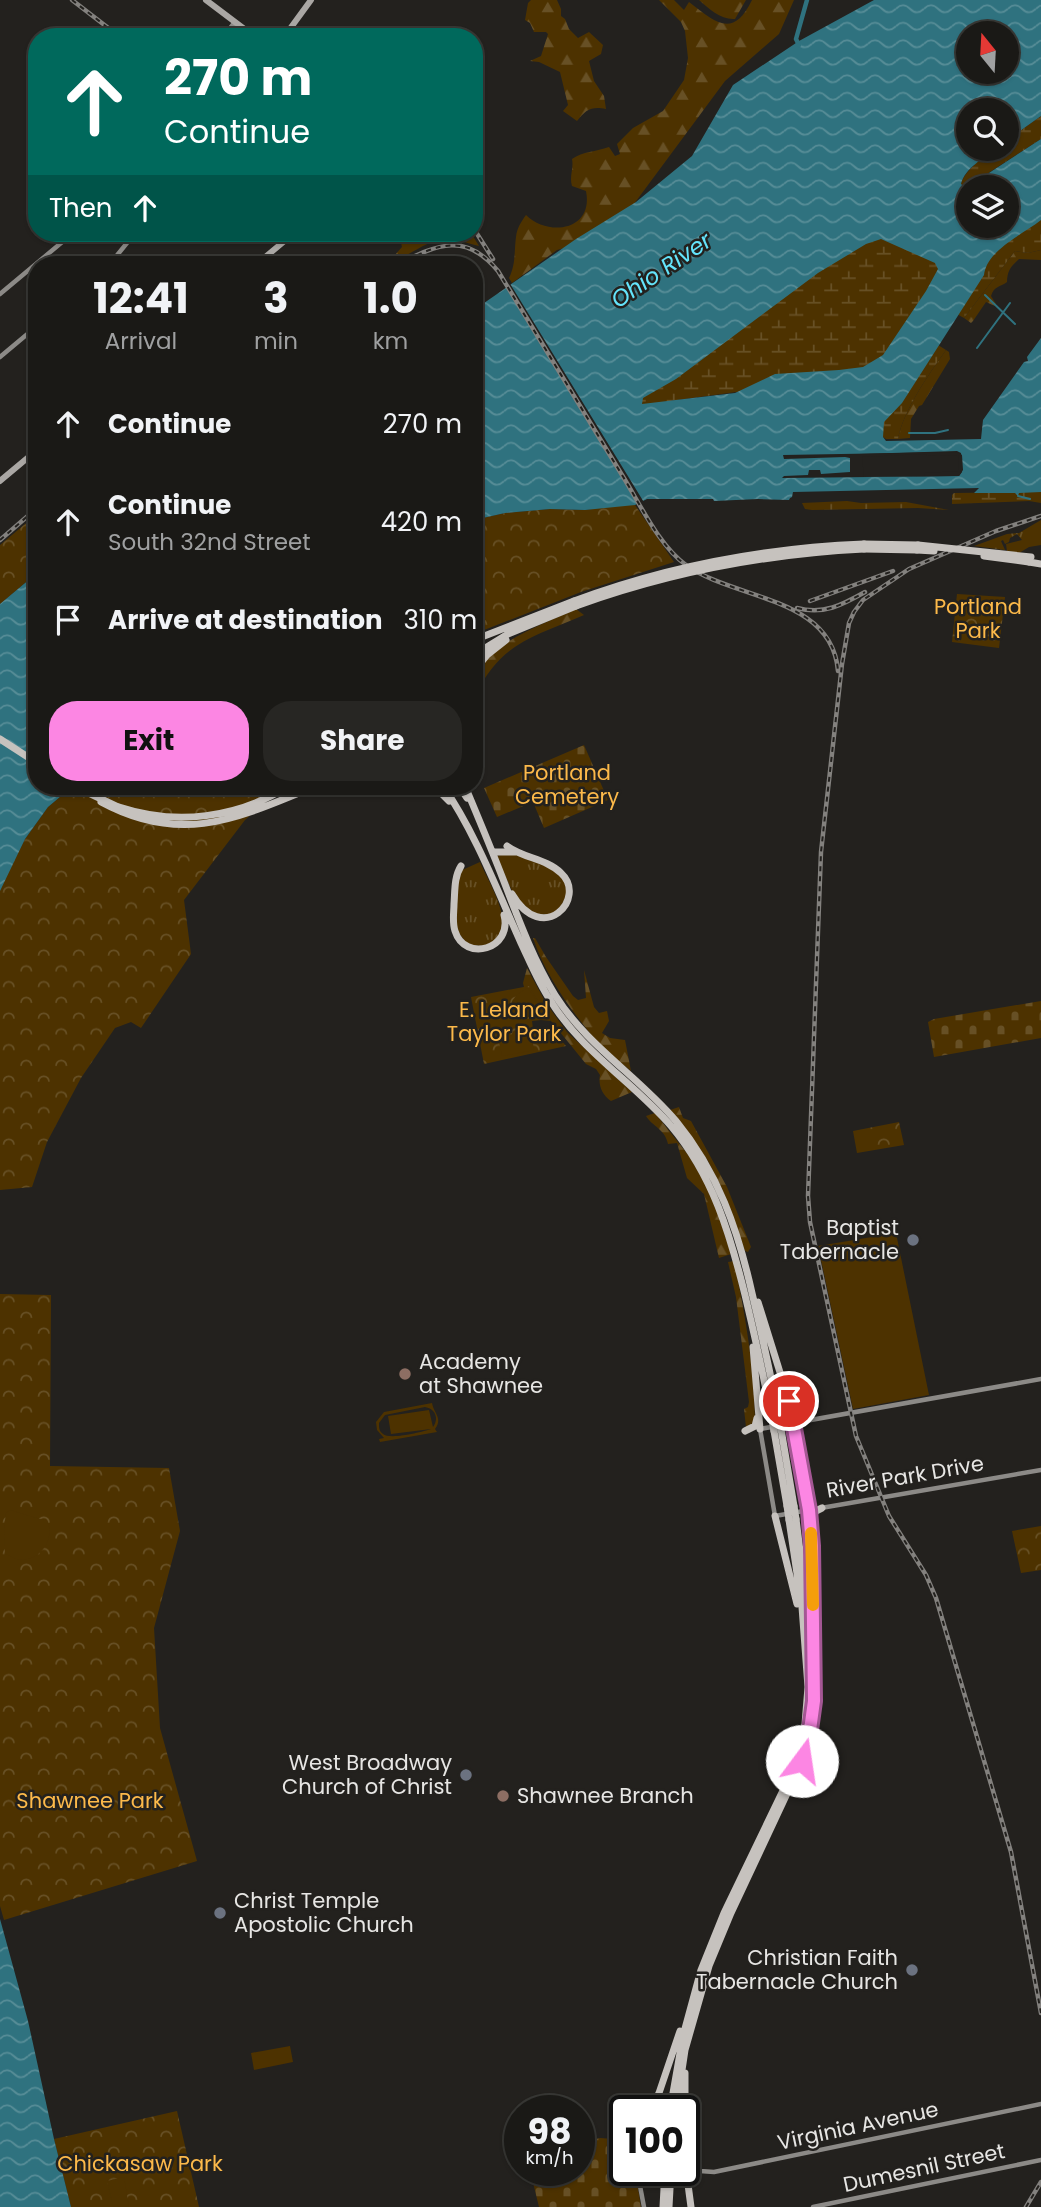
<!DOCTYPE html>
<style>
:root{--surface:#1a1916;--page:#272623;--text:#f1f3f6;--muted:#9fa0a1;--line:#383835;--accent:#fc86e3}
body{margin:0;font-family:Poppins,sans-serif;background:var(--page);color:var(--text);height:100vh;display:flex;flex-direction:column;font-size:26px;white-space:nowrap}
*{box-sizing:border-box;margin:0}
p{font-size:23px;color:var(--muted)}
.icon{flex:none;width:38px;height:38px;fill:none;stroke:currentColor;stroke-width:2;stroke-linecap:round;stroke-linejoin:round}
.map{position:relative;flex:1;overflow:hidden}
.panel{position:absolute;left:28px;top:256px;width:455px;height:539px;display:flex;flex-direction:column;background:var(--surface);border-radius:28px;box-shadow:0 2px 5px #0004,0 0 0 2px var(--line)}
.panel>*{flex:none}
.hud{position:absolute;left:28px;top:28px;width:455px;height:214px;border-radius:28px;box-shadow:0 2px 5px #0004,0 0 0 2px var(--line);background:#00695c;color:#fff;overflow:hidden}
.needle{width:46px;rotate:342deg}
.fabs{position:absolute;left:956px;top:21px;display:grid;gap:14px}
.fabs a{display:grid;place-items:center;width:63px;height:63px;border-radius:50%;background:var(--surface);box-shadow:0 2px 5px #0004,0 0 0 2px var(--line);font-size:35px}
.speed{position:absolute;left:504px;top:2095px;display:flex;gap:14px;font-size:35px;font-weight:700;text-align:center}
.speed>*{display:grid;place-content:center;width:91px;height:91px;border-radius:50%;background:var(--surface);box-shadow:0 2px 5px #0004,0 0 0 2px var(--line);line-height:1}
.speed small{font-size:18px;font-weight:400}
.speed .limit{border:4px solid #111;border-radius:10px;background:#fff;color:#111}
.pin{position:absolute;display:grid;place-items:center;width:60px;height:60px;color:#fff;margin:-30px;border:4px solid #fff;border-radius:50%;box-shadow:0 2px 7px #0007}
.me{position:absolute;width:77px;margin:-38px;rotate:14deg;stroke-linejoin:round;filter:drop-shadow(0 0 5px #0008)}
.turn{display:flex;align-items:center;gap:24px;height:147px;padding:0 21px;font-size:32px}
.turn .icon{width:91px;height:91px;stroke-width:2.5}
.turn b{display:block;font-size:49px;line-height:60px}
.then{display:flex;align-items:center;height:66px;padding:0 21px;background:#0003;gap:14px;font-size:26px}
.eta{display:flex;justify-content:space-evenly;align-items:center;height:119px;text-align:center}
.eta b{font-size:42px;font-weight:700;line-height:49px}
.button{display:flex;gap:14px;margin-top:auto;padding:14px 21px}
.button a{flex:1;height:80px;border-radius:28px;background:var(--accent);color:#111;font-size:28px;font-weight:700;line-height:80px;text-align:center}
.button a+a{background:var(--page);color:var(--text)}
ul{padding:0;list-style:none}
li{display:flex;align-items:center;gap:21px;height:98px;padding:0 21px}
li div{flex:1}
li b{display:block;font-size:26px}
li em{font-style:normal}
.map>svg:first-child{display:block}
.grass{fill:url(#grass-tufts)}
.forest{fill:url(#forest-firs)}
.wetland{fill:url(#wetland-marsh)}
.cemetery{fill:url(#cemetery-stones)}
.park{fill:url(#park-crowns)}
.garden{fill:#4d3200;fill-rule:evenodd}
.water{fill:url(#water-waves);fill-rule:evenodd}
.pier{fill:#23211e;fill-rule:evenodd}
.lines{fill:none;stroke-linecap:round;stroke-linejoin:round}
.stream{stroke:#2f727f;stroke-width:2}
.river{stroke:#2f727f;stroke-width:4.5}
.secondary{stroke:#8c8a87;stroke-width:4.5}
.primary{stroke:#aaa7a4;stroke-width:6}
.highway{stroke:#c6c2be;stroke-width:7}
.rail-casing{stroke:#83817e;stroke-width:4.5}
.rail{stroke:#23211e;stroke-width:2;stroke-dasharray:5;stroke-linecap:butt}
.highway-bridge{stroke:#c6c2be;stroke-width:7}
.route-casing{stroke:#a45794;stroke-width:18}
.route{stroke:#fc86e3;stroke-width:12}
.slow{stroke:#f59e0b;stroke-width:12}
.worship-dot{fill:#6b7280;stroke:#23211e;stroke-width:2.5}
.education-dot{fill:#8d6e63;stroke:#23211e;stroke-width:2.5}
.labels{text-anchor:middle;stroke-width:5;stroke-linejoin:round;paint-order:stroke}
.park-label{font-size:21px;fill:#fcb94a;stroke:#23211e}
.poi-label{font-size:21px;fill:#e7e6e4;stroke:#23211e;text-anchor:end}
.street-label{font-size:21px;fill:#e7e6e4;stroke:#23211e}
.water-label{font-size:23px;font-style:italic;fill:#64e4fb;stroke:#23211e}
</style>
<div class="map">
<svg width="1041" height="2207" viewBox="0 0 1041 2207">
<defs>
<pattern id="grass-tufts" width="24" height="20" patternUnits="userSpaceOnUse" patternTransform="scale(1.75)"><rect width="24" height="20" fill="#4d3200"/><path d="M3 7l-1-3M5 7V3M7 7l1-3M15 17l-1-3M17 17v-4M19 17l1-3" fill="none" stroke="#675025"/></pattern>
<pattern id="forest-firs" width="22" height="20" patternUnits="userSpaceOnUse" patternTransform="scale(1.75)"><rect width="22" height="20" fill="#4d3200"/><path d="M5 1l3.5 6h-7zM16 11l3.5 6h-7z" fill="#675025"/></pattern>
<pattern id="wetland-marsh" width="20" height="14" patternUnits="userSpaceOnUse" patternTransform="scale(1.75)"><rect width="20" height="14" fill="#4d3200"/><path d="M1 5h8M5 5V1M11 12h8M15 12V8" fill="none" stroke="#675025"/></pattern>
<pattern id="cemetery-stones" width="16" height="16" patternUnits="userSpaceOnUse" patternTransform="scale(1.75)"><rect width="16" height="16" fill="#4d3200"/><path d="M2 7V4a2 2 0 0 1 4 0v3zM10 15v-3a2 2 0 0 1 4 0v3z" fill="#675025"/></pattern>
<pattern id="park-crowns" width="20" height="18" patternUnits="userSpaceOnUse" patternTransform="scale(1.75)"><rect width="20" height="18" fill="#4d3200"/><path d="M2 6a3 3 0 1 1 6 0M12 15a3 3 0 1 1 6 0" fill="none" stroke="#675025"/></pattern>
<pattern id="water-waves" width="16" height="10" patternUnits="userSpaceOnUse" patternTransform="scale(1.75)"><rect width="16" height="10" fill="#2f727f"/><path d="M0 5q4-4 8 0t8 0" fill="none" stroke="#578d97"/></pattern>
</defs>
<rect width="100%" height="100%" fill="#23211e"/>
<path class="grass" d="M 1041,520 L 1041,545 L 1029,547 L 1019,553 L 1007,551 L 1006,544 L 1022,540 L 1017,534 L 1010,538 L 1009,542 L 1005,544 L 1003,540 L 1001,541 L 1005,550 L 974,546 L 1007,534 L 1019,533 Z
M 512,853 C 541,864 590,877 554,914 L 533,915 L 514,895 L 496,856 Z
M 480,862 C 487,879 512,919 500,936 C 497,939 490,943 486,946 L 468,945 L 455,928 L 458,875 L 460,871 Z"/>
<path class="forest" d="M 531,0 L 557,0 L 561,9 L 561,16 L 565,19 L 569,29 L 578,38 L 589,32 L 603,45 L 601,54 L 589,61 L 594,81 L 604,96 L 606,109 C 592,106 586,109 577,121 L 563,111 L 568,105 L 560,72 L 539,62 L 530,61 L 541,56 L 548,34 L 546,32 L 534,32 L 530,23 L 525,20 L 528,3 Z
M 659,0 L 674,0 L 684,10 L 689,2 C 716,23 733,39 752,0 L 794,0 L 779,34 L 725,81 L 628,212 L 587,242 L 557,250 L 512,283 L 509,278 C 516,264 514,252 516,237 C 517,228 521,222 526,215 C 548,237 594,231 586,191 L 572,186 C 569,176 574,169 572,159 C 583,151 596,152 609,147 L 615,156 L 620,154 L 617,144 L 633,128 L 663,111 L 684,80 L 688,58 L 685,31 L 681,22 Z
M 699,0 L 746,0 L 735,19 C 721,20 709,9 699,0 Z
M 429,233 L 471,233 L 479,246 C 467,243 452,238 440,240 C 418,244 401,264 378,264 L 394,256 L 402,247 L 400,238 L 405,241 L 409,236 L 422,243 Z
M 1041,250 L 1041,260 L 1019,259 C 1011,266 1007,271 1007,282 C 1000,287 994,286 991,296 L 996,304 L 995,306 L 986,302 L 973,321 L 971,323 L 964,318 L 1015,251 L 1028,253 Z
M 946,350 L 949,352 L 950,359 L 922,405 L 919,406 L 911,419 L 910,438 L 898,439 C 903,411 929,374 946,350 Z
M 576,609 L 584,615 C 531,638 501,642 474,698 C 474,692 473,682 475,676 C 484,645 548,622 576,609 Z
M 533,938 L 535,938 L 546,957 L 573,996 L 578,1000 L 586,998 L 584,970 L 594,1007 L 599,1013 L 607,1011 L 609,1021 L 602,1033 L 610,1038 L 625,1040 L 631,1071 C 620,1062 606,1053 597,1042 C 571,1010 546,977 533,938 Z
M 527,968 L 546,1003 L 567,1032 L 632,1092 L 611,1101 C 602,1095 598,1085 600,1075 L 596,1069 L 586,1064 L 551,1021 L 529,987 L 524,987 L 523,983 Z
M 679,1107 L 683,1118 L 691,1121 L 727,1187 L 751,1247 L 748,1252 L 745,1251 L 722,1189 L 708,1161 L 670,1110 Z
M 655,1113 L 689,1156 L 712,1195 L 731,1254 L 719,1258 L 704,1194 L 687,1178 L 677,1143 L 668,1144 C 665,1129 653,1127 646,1116 Z
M 734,1261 C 745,1314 754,1365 755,1419 L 753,1423 L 746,1427 L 744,1409 L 748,1407 L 749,1402 L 736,1297 L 728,1262 Z"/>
<path class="wetland" d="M 1041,116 L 1041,139 L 965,188 L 961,184 C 963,173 984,155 994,150 C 998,148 1002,149 1006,149 L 1006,141 Z
M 1041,218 L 1041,250 L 1028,253 L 1015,251 L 964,318 L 955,313 L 983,267 L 1001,243 Z
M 880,230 L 945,265 L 883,356 L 847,377 L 633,406 L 656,380 Z
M 938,345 L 946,350 C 929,374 903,411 898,439 L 886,439 L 883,437 L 878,413 L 933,346 Z
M 1041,492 L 1041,503 L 1029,501 L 952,504 L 952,495 L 954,493 Z
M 847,501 L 861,503 L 906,502 L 949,510 L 918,508 L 812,510 L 805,509 L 802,503 Z"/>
<path class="cemetery" d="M 584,745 L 608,800 L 544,828 L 533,802 L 497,817 L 484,788 Z
M 1041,1001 L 1041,1038 L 934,1057 L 928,1022 L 934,1019 Z
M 600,2138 C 609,2138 618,2141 625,2147 L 625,2170 L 635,2170 L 641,2207 L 539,2207 L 530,2170 L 579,2170 L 579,2143 Z"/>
<path class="park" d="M 616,505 L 635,505 L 674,562 L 581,592 L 474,634 L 474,520 L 505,513 L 550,509 L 585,510 Z
M 37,514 L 37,573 L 0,604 L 0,545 Z
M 957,594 L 1005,597 L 999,648 L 952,642 Z
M 73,786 L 283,786 L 245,820 L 184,900 L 191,954 L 141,1028 L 131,1022 L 115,1028 L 81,1078 L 47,1142 L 32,1187 L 0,1190 L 0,888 L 25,839 L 48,807 Z
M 529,986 L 551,1021 L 541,1020 L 532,1021 L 533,1029 L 550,1027 L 566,1046 L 484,1064 L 471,997 Z
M 899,1122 L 904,1145 L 857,1153 L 853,1131 Z
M 0,1294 L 51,1295 L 50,1466 L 169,1468 L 180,1531 L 154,1628 L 160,1728 L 197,1861 L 4,1920 L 0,1906 Z
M 1041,1526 L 1041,1570 L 1021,1573 L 1012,1531 Z
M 177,2111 L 199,2207 L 71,2207 L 54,2139 Z"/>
<path class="garden" d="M 528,988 L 539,1005 L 538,1015 L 512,1021 C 507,1006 513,994 528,988 Z
M 531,1031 L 534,1050 L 502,1056 L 498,1037 Z
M 896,1233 L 929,1395 L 853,1409 L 818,1246 Z
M 432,1403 C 434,1414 443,1418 435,1429 L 437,1432 L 380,1442 L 379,1439 L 384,1438 L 377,1430 L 376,1422 L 384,1412 ZM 425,1407 C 436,1409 439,1419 433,1427 L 429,1410 L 388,1416 L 391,1434 L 431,1429 C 422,1432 390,1440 383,1434 C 379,1431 379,1428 379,1423 L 385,1415 Z
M 10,1510 L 47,1521 C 55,1538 42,1559 22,1560 C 16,1560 11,1556 5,1554 L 4,1529 L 6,1513 Z
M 290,2046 L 293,2062 L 254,2070 L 251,2053 Z
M 124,2177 L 129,2207 L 113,2206 L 107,2181 Z"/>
<path class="water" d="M 874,0 L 1041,0 L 1041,116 L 1006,141 L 1006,110 L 968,110 L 968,149 L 996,149 C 984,158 965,168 961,184 L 966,188 L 1041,139 L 1041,220 C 1022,235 987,250 984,275 L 902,403 L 884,422 L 883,437 L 886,441 L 981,439 L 983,420 L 1024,362 L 1028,361 L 1027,357 L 1041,338 L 1041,492 L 1019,493 L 1018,496 L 1015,493 L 974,493 L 979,488 L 793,492 L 792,497 L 790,498 L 789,500 L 758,499 L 714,501 L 713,499 L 647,499 L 635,505 L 585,510 L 550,509 L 505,513 L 474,520 L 474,310 L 576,239 L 636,202 L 692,156 L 733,85 L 799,41 ZM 968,33 L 1006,33 L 1006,72 L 968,72 ZM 968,187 L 1006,187 L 1006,226 L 968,226 ZM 881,239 L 935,263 L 938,269 L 926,291 L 883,355 L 863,367 L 839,370 L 775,374 L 735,393 L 642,404 L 643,398 L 676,379 L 818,273 L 866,244 ZM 957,451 L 961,453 L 962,472 L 959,476 L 862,477 L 859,454 Z
M 37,573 L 37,786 L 73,786 L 48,807 L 25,839 L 0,891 L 0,604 Z
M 0,1919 L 28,2021 L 54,2139 L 71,2207 L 0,2207 Z"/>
<path class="pier" d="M 509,282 L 645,504 L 641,506 L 505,284 Z
M 958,452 L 962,455 L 963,470 L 959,476 L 782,478 L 784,476 L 808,475 L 809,470 L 820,470 L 821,474 L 850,472 L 850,458 L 845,457 L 784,459 L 783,455 ZM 926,454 L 927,456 L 958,455 L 959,471 L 925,473 L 924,476 L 864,477 L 862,457 Z"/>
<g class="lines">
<path class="stream" d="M 985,295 L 1015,324
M 977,348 L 1010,303
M 909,433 L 935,433 L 948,430
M 1018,496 L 1030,499"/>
<path class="river" d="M 799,45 L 796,39 L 807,0"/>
<path class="secondary" d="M 223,37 L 235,22
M 110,264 L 135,233
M 0,294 L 73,233
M 0,357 L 37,326
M 788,1398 L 809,1510
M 821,1508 L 1041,1470
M 809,1510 L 775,1516 L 760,1429 L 1041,1379
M 687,2164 L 700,2171 L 714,2172 L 1041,2104
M 637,2170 L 644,2207
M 813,2207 L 1041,2160"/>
<path class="primary" d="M 206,0 L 255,37
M 284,37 L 311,0
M 257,264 L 294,233
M 0,481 L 37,450"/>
<path class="highway" d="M 864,544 L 918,545
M 864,549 L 917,550
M 1029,562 L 1041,564
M 474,640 L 574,601
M 474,655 L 508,634 L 576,606
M 474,671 L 487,655 L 506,640
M 0,739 L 37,763
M 434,786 L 449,801
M 443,786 C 475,832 498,892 521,943 C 530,962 538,982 550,1000 C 581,1051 633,1082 671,1126 C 713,1176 730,1234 745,1295 C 755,1337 764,1378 772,1420
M 459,786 L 467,798
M 465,786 C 478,817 491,848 503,879 C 518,918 533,959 555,995 C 587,1046 638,1076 676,1121 C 718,1172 738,1230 752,1293 C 762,1335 771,1376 779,1418
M 101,802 C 182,846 238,818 316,786
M 119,807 C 177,826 237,818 289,786
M 507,846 C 523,858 547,859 561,873 C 588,898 543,947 512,894
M 495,852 L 515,852
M 461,866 C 454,877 455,891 454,904 C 454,912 452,922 455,931 C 465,963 513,949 504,915
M 758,1302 L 788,1398
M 753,1347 L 760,1429
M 781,1429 L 794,1506
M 745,1431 L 755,1426 L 757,1418
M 774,1431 L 787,1506
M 809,1510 L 812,1546 L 814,1632
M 775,1516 L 797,1604
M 811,1520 L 816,1511 L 822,1508
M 685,2073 L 685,2162 L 691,2207
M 651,2110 L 659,2093 L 680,2031
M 670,2110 L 683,2036 L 701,1970 L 724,1913 L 790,1776 L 799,1752 L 805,1724 L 808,1687 L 802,1607 L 789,1520
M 676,2110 L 685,2050 L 709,1966 L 731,1913 L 799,1768 L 810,1730 L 814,1701 L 814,1664 L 796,1519
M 663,2207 L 665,2170
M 669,2207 L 671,2170"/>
<defs>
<path id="rail" d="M 72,0 L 120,37
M 474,229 L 493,259
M 399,264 C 438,244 466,232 498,271 C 539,339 581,407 622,475 C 639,502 659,546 686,565 C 734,600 832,596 838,671
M 1041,516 L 996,531 L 909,569 L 863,600 L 854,612 L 849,623 L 842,664 L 821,852 L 808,1196 L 810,1222 L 856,1436 L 889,1516 L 926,1575 L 936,1598 L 1011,1852 L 1041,2013
M 0,540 L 37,508
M 810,601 L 893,571
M 797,608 C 824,615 842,605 865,592
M 1026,2207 L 1041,2182"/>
</defs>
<use href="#rail" class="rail-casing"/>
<use href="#rail" class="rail"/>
<path class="highway-bridge" d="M 918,545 L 1031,557
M 917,550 L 934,551
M 984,556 L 1029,562
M 574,601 C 668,566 764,548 864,544
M 576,606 C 670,572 764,554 864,549
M 74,786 L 118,807
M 779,1418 L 781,1429
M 772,1420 L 774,1431
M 787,1506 L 789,1520
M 794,1506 L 796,1519"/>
</g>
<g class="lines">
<defs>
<path id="route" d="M 789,1401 L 809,1510 L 812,1546 L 814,1701 L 810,1730 L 802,1761"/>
</defs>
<use href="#route" class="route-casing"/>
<use href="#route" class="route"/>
<path class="slow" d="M 811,1533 L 813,1605"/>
</g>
<g class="worship-dot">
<circle cx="913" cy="1240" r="7"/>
<circle cx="466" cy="1775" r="7"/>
<circle cx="220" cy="1913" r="7"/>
<circle cx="912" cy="1970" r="7"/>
</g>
<g class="education-dot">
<circle cx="405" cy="1374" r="7"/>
<circle cx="503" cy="1796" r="7"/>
</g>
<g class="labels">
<g class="park-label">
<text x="978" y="614">Portland<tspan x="978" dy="24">Park</tspan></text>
<text x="567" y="780">Portland<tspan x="567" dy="24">Cemetery</tspan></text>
<text x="504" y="1017">E. Leland<tspan x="504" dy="24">Taylor Park</tspan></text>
<text x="90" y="1808">Shawnee Park</text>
<text x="140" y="2171">Chickasaw Park</text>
</g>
<g class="poi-label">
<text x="899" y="1235">Baptist<tspan x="899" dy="24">Tabernacle</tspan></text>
<text x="419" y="1369" text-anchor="start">Academy<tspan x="419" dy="24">at Shawnee</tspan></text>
<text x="452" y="1770">West Broadway<tspan x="452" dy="24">Church of Christ</tspan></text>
<text x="517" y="1803" text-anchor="start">Shawnee Branch</text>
<text x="234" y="1908" text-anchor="start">Christ Temple<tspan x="234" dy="24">Apostolic Church</tspan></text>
<text x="898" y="1965">Christian Faith<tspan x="898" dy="24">Tabernacle Church</tspan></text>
</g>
<g class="street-label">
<text transform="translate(905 1477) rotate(-10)" y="7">River Park Drive</text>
<text transform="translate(858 2126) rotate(-12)" y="7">Virginia Avenue</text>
<text transform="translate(924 2168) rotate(-12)" y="7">Dumesnil Street</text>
</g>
<g class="water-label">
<text transform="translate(661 270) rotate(-34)" y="8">Ohio River</text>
</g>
</g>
</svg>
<div class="fabs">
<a><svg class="needle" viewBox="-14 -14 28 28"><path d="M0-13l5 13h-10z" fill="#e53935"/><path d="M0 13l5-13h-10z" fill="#9fa0a1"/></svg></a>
<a><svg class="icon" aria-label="search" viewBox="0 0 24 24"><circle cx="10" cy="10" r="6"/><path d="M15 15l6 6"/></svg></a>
<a><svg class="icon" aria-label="layers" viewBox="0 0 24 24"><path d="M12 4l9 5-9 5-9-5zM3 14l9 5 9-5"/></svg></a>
</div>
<div class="speed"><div>98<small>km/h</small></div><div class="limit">100</div></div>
<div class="pin" style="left:789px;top:1401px;background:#d93025"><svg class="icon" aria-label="arrive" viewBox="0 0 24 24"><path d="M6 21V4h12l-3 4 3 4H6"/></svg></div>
<svg class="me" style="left:802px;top:1761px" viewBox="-20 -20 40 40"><circle r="19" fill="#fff"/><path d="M0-13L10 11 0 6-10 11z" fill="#fc86e3"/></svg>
<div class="hud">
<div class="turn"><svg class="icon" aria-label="ahead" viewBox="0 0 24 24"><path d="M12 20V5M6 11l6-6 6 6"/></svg><div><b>270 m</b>Continue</div></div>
<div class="then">Then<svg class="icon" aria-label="ahead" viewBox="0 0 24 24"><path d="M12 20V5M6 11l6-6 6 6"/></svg></div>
</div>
<section class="panel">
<div class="eta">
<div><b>12:41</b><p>Arrival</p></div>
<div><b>3</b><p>min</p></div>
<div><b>1.0</b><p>km</p></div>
</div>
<ul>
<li><svg class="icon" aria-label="ahead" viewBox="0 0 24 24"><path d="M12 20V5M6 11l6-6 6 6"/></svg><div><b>Continue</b></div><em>270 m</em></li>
<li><svg class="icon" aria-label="ahead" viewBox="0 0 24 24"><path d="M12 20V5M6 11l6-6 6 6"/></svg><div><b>Continue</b><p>South 32nd Street</p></div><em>420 m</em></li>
<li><svg class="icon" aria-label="arrive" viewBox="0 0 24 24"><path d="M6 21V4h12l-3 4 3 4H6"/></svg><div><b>Arrive at destination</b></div><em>310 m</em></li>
</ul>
<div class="button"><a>Exit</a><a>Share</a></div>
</section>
</div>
